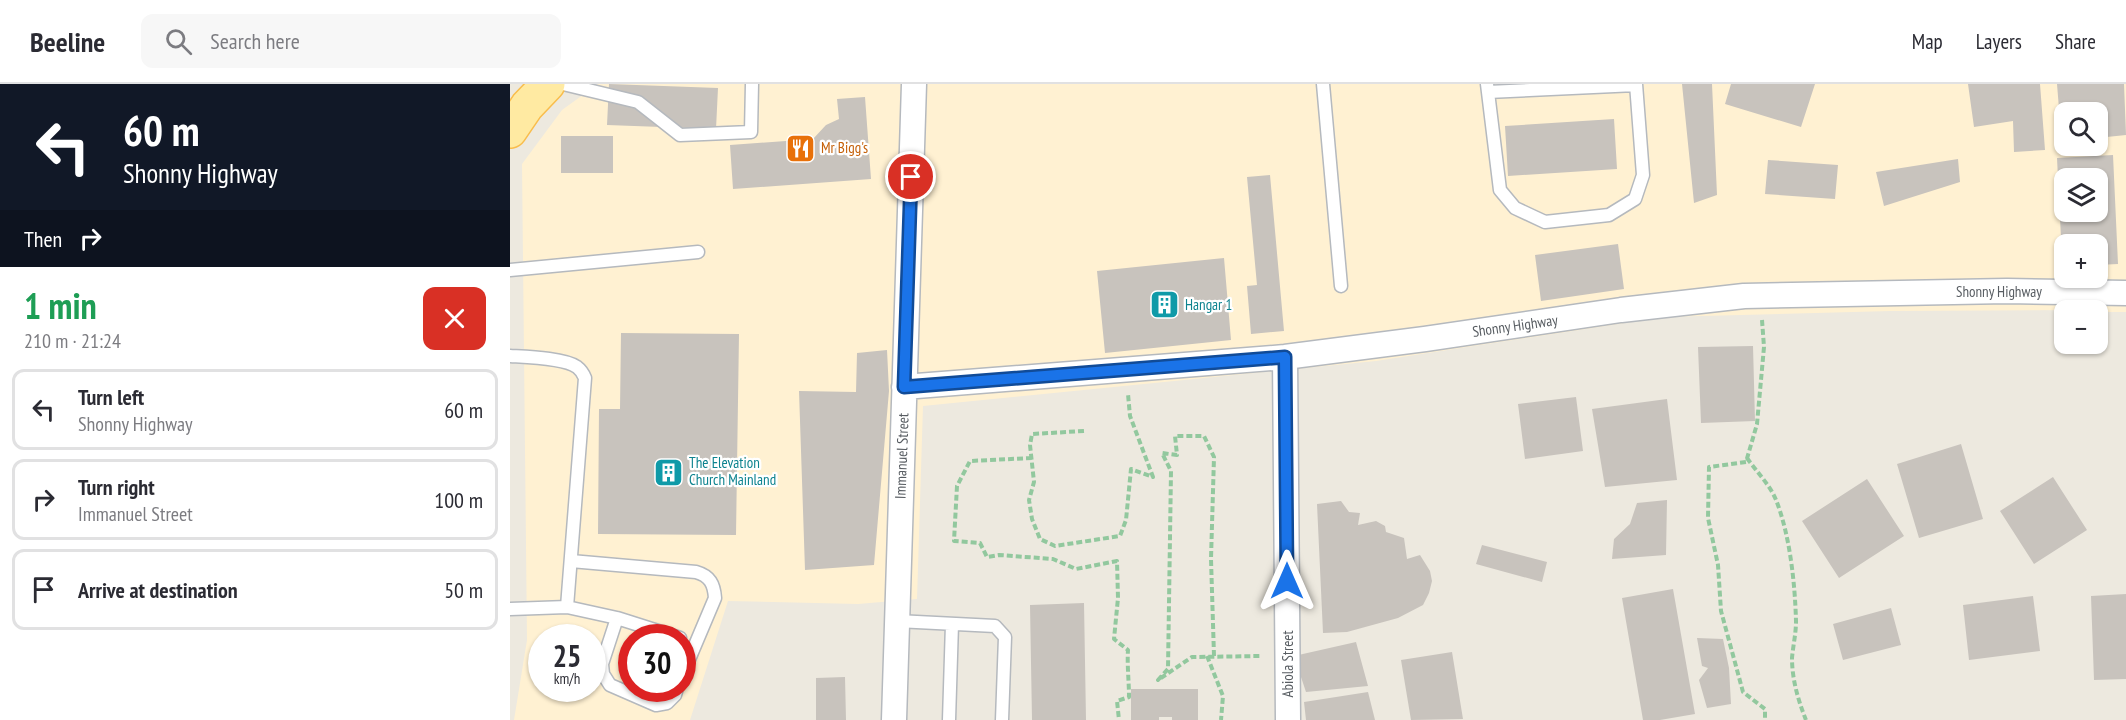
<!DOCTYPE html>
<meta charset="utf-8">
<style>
:root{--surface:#fff;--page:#f7f7f7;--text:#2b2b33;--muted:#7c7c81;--line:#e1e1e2}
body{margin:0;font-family:"PT Sans Narrow",sans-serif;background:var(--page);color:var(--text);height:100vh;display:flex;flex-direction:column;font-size:22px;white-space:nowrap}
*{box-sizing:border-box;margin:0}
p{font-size:20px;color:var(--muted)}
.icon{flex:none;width:33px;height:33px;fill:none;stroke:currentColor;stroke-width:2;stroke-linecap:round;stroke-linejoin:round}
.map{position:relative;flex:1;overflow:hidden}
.details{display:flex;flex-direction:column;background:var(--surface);width:510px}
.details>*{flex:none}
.banner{background:#111827;color:#fff;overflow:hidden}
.fabs{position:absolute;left:1544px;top:18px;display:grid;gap:12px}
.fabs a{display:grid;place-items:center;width:54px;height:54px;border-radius:12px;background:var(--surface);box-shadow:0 2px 4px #0004;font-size:30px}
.speed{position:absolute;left:18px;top:540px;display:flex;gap:12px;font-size:30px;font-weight:700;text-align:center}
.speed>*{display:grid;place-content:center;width:78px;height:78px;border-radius:50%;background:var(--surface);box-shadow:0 2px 4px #0004;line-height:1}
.speed small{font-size:15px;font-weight:400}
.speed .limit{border:9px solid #d22;background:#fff;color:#111}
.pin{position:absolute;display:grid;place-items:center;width:51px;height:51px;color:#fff;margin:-26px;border:3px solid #fff;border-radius:50%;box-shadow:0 2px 6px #0007}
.me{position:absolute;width:66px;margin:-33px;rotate:0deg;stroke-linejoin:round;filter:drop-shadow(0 0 4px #0008)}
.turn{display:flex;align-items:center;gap:21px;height:126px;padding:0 24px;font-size:27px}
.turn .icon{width:78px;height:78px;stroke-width:2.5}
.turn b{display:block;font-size:42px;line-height:51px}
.then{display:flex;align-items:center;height:57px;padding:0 24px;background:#0003;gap:12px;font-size:22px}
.round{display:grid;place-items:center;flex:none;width:63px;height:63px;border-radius:12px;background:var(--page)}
.headline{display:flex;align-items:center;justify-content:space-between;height:102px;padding:0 24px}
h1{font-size:36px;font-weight:800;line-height:45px;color:#1e9e55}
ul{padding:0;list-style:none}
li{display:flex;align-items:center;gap:18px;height:81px;margin:0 12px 9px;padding:0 12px;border:3px solid var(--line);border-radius:12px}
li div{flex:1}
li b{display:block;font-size:22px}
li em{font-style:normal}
header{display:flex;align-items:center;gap:36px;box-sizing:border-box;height:84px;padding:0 30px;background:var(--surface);border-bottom:2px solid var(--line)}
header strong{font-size:28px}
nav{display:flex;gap:33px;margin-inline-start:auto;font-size:21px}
.search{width:420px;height:54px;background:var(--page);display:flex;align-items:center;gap:15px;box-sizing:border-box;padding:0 21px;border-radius:12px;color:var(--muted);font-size:22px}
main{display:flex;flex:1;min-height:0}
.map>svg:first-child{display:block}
.commercial{fill:#fff1d2;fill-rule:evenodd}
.building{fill:#c8c3bd;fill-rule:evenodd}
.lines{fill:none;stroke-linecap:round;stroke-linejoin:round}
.service-casing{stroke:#b5b9be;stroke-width:15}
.minor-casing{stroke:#b5b9be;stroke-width:27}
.primary-casing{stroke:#f9bd4c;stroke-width:36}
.path{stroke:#92c89e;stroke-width:4;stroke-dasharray:6 3;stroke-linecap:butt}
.service{stroke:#fff;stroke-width:12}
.minor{stroke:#fff;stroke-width:24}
.primary{stroke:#ffeaa2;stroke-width:33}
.route-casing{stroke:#114b97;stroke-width:15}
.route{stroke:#1a73e8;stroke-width:10}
.labels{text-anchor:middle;stroke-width:4.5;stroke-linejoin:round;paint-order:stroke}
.food-label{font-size:15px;fill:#c56008;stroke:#fff;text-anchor:start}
.street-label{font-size:15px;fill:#585d62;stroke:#fff}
.culture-label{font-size:15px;fill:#0d838f;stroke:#fff;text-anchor:start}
</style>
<header>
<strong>Beeline</strong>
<div class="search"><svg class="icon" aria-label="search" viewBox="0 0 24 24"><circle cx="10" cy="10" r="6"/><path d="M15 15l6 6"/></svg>Search here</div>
<nav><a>Map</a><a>Layers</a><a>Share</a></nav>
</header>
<main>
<section class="details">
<div class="banner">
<div class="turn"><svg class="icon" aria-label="left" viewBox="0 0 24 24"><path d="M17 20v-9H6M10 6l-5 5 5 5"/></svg><div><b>60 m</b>Shonny Highway</div></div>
<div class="then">Then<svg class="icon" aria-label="right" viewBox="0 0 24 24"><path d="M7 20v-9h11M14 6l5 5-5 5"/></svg></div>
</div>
<div class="headline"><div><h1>1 min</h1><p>210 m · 21:24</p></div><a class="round" style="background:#d93025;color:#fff"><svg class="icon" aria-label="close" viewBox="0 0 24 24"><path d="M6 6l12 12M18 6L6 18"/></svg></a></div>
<ul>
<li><svg class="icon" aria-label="left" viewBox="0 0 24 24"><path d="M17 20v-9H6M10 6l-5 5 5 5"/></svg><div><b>Turn left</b><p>Shonny Highway</p></div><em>60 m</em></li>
<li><svg class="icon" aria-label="right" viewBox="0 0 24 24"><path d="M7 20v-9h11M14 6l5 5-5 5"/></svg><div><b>Turn right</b><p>Immanuel Street</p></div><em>100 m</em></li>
<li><svg class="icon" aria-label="arrive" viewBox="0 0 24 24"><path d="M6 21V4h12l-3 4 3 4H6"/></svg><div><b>Arrive at destination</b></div><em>50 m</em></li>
</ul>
</section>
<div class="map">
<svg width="1616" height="636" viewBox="0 0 1616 636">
<rect width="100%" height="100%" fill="#ede9df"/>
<path class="commercial" d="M 88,0 L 1616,0 L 1616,228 L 1587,228 L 1587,226 L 1381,227 L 1154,233 L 866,277 L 413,322 L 407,515 L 348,520 L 218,517 L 180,636 L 4,636 L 17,556 L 12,80 L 52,26 ZM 1554,28 L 1587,28 L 1587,62 L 1554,62 ZM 1554,94 L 1587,94 L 1587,128 L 1554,128 ZM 1554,160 L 1587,160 L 1587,194 L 1554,194 ZM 32,554 L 82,554 L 82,604 L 32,604 ZM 122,554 L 172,554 L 172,604 L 122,604 Z"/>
<path class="building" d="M 99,0 L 208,4 L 206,45 L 97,41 Z
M 1172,0 L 1202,0 L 1207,111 L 1184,119 Z
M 1221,0 L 1305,0 L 1291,43 L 1215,20 Z
M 1458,0 L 1530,0 L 1535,66 L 1504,68 L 1503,37 L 1464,43 Z
M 1547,0 L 1614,0 L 1616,51 L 1587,54 L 1587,28 L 1554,28 L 1554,37 L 1550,37 Z
M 355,13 L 361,95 L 223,105 L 220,61 L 303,55 L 316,41 L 329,35 L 327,15 Z
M 1104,35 L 1107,85 L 998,92 L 995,42 Z
M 51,52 L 103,52 L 103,89 L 51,89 Z
M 1603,71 L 1608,180 L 1587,181 L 1587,160 L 1554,160 L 1554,174 L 1552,174 L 1547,74 ZM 1554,94 L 1587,94 L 1587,128 L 1554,128 Z
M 1448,75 L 1450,98 L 1374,122 L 1366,88 Z
M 1258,76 L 1328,81 L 1325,115 L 1255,110 Z
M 760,91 L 774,247 L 741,250 L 737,202 L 747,201 L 737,93 Z
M 1108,160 L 1114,205 L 1031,217 L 1025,171 Z
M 714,174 L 721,256 L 595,269 L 587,187 Z
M 111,249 L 229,250 L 226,451 L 88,450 L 89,325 L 110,325 Z
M 1243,262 L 1245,337 L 1191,339 L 1188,263 Z
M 377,266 L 379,307 L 364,481 L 295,486 L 289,307 L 346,308 L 347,269 Z
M 1066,313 L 1073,367 L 1015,375 L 1008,320 Z
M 1157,315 L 1167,396 L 1095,403 L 1082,325 Z
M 1451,360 L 1473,435 L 1409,454 L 1387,380 Z
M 1543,393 L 1577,446 L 1524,480 L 1490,427 Z
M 1357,395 L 1394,452 L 1329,494 L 1292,437 Z
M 1157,416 L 1156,471 L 1102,475 L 1104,455 L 1120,440 L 1127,419 Z
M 831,417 L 839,428 L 850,429 L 848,441 L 866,437 L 875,442 L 876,448 L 894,454 L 897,475 L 910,471 L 920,487 L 922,497 L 919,509 L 913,521 L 888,534 L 837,548 L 813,549 L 807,420 Z
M 972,461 L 1037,478 L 1032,498 L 966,480 Z
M 1163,505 L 1185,630 L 1150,636 L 1133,636 L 1112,514 Z
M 1616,510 L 1616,595 L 1584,596 L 1581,512 Z
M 1523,512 L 1530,567 L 1459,576 L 1453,521 Z
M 574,519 L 576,636 L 522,636 L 520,521 Z
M 1381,524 L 1391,561 L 1333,576 L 1323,540 Z
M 1187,554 L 1213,555 L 1219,584 L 1221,620 L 1197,624 L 1189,596 L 1198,584 L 1192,582 Z
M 846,558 L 858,602 L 796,608 L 784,572 Z
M 942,568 L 953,635 L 901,636 L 891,576 Z
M 335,593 L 336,636 L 306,636 L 306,594 Z
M 621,605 L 688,605 L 688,636 L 662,636 L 662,633 L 649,633 L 649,636 L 621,636 Z
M 858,608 L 865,636 L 796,636 L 794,618 Z"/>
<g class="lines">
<defs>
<path id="service" d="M 53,0 L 128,18 L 170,51 L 241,48 L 242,0
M 813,0 L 831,202
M 977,0 L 990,106 L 1005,124 L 1035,138 L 1099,131 L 1125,115 L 1133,91 L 1126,0
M 978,8 L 1126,1
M 0,186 L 188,168
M 0,272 C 16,273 54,274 67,283 C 71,286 73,289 75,294 L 57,523
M 61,477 L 186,488 C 200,492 204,500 205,514 L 172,592
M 0,525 L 57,523 L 107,534 L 170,554
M 107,534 L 92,580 L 93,590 L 100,601 L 146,621 L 157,619 L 165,611 L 167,604
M 387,537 L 485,542 L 495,553 L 492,636
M 439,636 L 442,540"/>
<path id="minor" d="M 775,273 L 778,636
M 394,303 L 775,273 L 915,255 L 1111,226 L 1234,212 L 1497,207 L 1616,209
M 384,636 L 404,0"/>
<path id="primary" d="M 0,47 L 17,22 L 38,0"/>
</defs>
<use href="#service" class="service-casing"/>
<use href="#minor" class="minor-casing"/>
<use href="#primary" class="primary-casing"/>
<path class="path" d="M 1252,236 L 1254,263 L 1247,340 L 1236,378 L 1199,383 L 1198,434 L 1208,481 L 1211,527 L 1233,608 L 1255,625 L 1255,636
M 574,347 L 522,350 L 520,361 L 524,398 L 519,416 L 522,435 L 530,455 L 545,462 L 610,452 L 616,436 L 621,385 L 643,393 L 620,332 L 618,310
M 522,374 L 460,377 L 447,402 L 444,457 L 470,459 L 477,473 L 489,471 L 543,475 L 566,485 L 607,477 L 608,514 L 604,555 L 618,566 C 617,582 619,597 619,613 L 607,617 L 609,636
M 1237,374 C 1246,387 1260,401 1266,416 C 1280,451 1285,500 1286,537 C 1286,550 1283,562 1282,574 C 1282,595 1288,616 1296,636
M 697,572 L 713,612 L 711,636
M 704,572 L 701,475 L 704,373 L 694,352 L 665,352 L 667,371 L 652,369 L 661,387 L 658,585 L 648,596 L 682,573 L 752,572"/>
<use href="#service" class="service"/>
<use href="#minor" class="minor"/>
<use href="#primary" class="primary"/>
</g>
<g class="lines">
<defs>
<path id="route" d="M 401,93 L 394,303 L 775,273 L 777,497"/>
</defs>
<use href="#route" class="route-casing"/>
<use href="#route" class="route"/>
</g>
<defs>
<symbol id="restaurant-square" viewBox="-11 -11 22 22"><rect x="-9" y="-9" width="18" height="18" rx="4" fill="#e8710a" stroke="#fff"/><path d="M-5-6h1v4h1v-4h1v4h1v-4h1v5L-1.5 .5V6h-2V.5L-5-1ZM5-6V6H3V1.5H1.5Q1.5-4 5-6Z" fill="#fff"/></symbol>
<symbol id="building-square" viewBox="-11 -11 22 22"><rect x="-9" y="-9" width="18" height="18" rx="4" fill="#0f9aa8" stroke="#fff"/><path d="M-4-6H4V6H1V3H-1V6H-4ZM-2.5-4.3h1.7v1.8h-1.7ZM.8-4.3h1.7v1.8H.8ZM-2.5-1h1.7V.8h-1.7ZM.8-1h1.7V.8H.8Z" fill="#fff"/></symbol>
</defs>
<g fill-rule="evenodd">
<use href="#restaurant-square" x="274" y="48" width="33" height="33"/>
<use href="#building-square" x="638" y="204" width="33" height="33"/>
<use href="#building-square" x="142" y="372" width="33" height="33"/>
</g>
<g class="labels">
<g class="food-label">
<text x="311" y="69">Mr Bigg's</text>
</g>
<g class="street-label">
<text x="1489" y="213">Shonny Highway</text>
<text transform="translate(1005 242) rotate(-8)" y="5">Shonny Highway</text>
<text transform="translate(392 372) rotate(-88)" y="5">Immanuel Street</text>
<text transform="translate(778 580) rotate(-90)" y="5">Abiola Street</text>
</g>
<g class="culture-label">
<text x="675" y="226">Hangar 1</text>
<text x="179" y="384">The Elevation<tspan x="179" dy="17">Church Mainland</tspan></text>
</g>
</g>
</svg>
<div class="fabs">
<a><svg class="icon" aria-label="search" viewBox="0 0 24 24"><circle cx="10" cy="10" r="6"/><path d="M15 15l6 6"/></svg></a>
<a><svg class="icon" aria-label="layers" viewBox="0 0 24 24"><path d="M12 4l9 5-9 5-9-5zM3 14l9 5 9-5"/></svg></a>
<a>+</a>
<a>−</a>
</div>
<div class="speed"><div>25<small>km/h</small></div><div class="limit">30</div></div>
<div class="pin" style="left:401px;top:93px;background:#d93025"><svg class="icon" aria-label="arrive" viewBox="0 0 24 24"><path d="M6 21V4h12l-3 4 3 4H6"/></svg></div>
<svg class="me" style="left:777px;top:497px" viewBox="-20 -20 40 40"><path d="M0-17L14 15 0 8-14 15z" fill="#1a73e8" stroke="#fff" stroke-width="4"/></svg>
</div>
</main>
